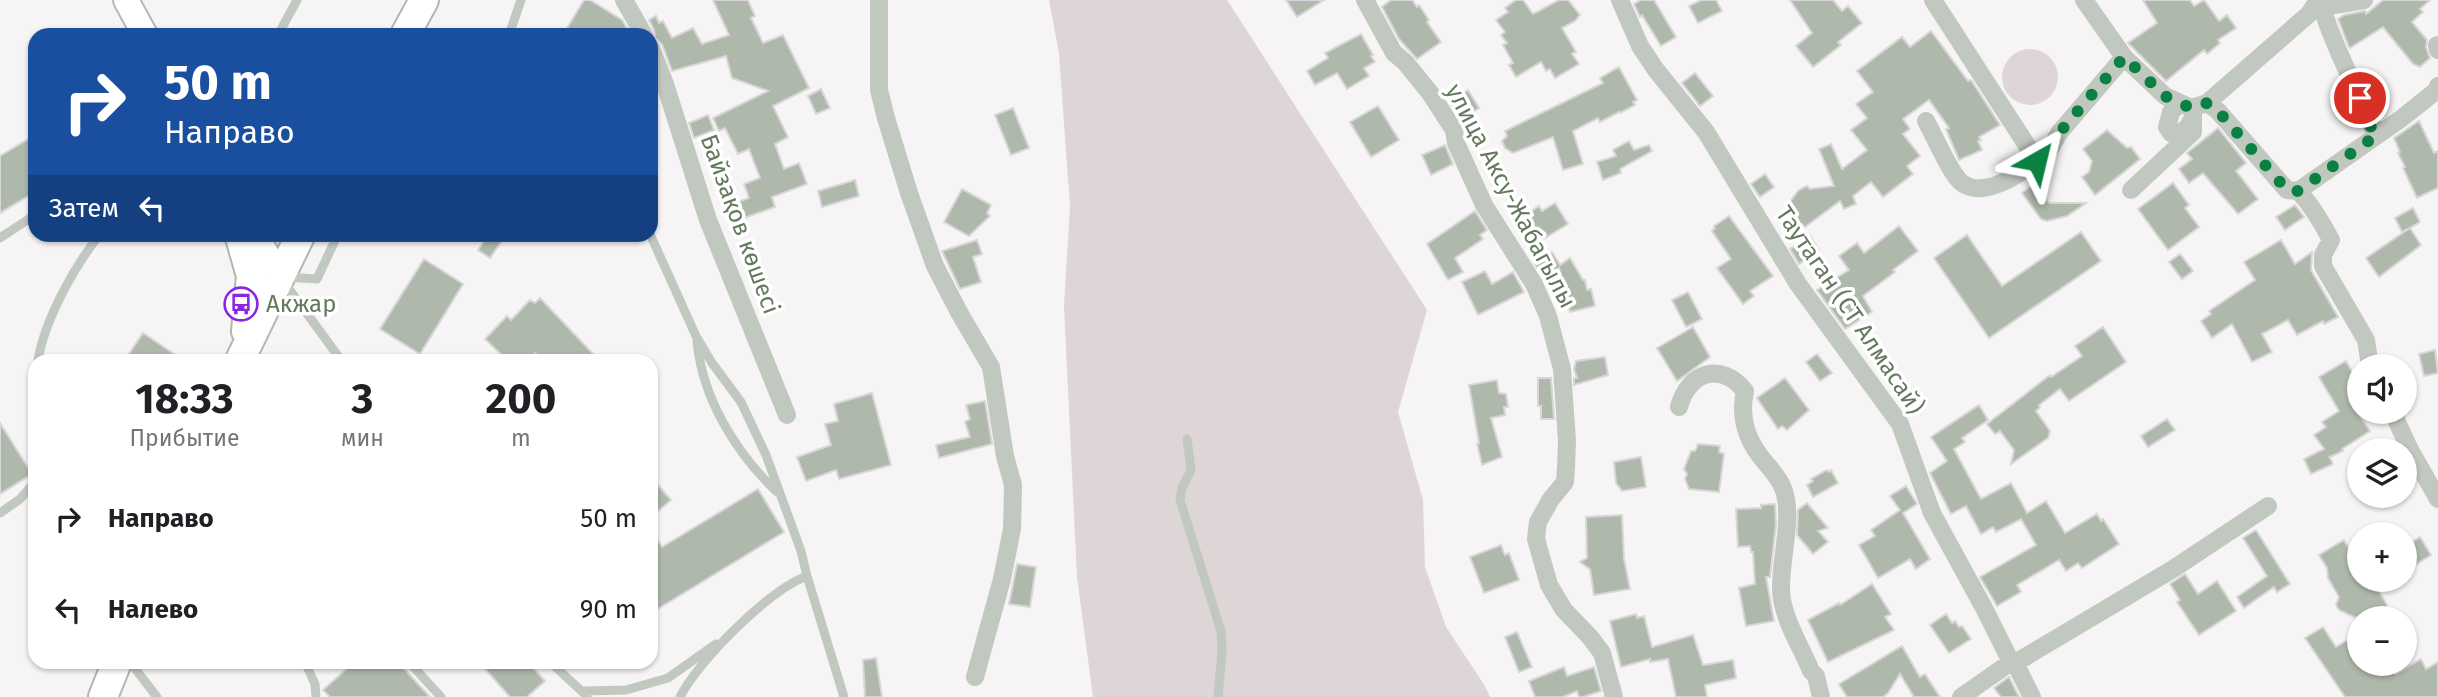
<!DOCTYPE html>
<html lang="ru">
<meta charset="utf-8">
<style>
:root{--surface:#fff;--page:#f2f2f2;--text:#202124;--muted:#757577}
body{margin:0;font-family:"Fira Sans",sans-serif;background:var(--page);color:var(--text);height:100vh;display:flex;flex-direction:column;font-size:26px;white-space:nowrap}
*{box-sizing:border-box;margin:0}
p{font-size:23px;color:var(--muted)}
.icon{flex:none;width:38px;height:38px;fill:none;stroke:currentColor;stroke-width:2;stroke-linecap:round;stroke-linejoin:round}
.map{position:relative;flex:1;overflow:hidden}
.side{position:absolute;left:28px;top:354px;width:630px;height:315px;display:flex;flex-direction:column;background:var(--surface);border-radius:21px;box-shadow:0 2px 5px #0004}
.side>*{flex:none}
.guide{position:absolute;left:28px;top:28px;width:630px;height:214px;border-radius:21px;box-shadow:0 2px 5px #0004;background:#1a4fa0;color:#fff;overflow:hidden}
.controls{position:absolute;left:2347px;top:354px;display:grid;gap:14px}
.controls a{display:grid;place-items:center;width:70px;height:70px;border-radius:50%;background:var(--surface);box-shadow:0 2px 5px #0004;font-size:35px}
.pin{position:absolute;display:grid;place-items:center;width:60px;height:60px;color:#fff;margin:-30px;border:4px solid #fff;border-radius:50%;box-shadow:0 2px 7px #0007}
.me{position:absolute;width:77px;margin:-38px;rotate:37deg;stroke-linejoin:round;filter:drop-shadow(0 0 5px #0008)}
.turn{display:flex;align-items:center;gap:24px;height:147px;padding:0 21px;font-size:32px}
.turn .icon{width:91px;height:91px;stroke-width:2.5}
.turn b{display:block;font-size:49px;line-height:60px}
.then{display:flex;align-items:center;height:66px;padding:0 21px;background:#0003;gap:14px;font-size:26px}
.eta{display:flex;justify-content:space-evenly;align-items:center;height:119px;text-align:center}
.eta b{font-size:42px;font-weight:700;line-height:49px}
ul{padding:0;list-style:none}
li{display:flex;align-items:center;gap:21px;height:91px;padding:0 21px}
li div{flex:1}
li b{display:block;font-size:26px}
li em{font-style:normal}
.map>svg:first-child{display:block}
.green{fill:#ded5d6}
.building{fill:#afb9ab;stroke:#d8d6d8;stroke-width:2}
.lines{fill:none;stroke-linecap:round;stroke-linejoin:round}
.secondary-casing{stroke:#b2bbaf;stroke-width:28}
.primary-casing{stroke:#b1b9ae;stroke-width:32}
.service{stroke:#c1c8bf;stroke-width:9}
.minor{stroke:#c1c8bf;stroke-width:18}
.secondary{stroke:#fff;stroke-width:24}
.primary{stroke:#fff;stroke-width:28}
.route{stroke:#0b8043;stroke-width:12;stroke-dasharray:0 21.6}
.labels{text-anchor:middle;stroke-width:7;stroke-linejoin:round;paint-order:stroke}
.street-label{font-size:24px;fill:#64795d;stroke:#fff}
.poi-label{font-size:24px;fill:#64795d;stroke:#fff;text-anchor:start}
</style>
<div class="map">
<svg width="2438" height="697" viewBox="0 0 2438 697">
<rect width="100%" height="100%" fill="#f7f4f6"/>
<path class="green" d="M 1049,0 L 1227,0 L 1427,310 L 1398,412 L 1423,500 L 1425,567 L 1446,627 L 1485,686 L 1490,697 L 1093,697 L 1077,577 L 1064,306 L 1070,206 L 1059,53 Z
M2002 77a28 28 0 1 1 56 0a28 28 0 1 1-56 0Z"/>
<path class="building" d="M 584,0 L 590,0 L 622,20 L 628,30 L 626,35 L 563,35 Z
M 713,0 L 748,0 L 755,16 L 751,18 L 763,43 L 783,35 L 809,88 L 773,106 L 788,137 L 775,144 L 784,169 L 799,163 L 807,184 L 772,197 L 775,207 L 744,218 L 738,202 L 749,198 L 744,184 L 760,178 L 749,149 L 738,154 L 725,128 L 719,131 L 713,118 L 768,91 L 732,78 L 726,56 L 672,71 L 662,44 L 655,38 L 654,30 L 649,20 L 656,16 L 659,23 L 663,21 L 672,38 L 693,28 L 702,44 L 729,35 Z
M 1286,0 L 1324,0 L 1297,17 Z
M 1391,0 L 1412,0 L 1417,7 L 1419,5 L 1429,20 L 1427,22 L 1441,42 L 1417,59 L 1399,39 L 1382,7 Z
M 1516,0 L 1523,0 L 1533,14 L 1559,0 L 1568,0 L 1580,15 L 1575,21 L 1562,28 L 1576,52 L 1572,54 L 1579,64 L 1555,78 L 1550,69 L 1546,71 L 1541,62 L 1516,77 L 1509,65 L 1513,63 L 1503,45 L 1507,43 L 1501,35 L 1505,32 L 1496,20 L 1508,12 L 1505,8 Z
M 1641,0 L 1654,0 L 1676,37 L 1661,46 L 1642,15 L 1640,17 L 1634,4 Z
M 1701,0 L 1716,0 L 1722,11 L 1698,23 L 1689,6 Z
M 1790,0 L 1833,0 L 1842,11 L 1848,6 L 1862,23 L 1838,42 L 1841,45 L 1813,67 L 1796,46 L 1812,33 Z
M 2143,0 L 2190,0 L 2194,6 L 2204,0 L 2219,21 L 2227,15 L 2236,28 L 2218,40 L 2220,43 L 2207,54 L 2204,50 L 2166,81 L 2128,43 L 2157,23 Z
M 2383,0 L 2430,0 L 2420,9 L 2423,12 L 2412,22 L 2427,40 L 2426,47 L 2430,58 L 2420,67 L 2413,64 L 2383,27 L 2350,48 L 2349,47 L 2338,19 L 2344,15 L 2365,11 L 2366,14 Z
M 1931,31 L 1968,81 L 1971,80 L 2000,125 L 1979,137 L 1981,140 L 1978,141 L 1982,150 L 1959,160 L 1946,129 L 1949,128 L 1929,100 L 1903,119 L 1910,129 L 1903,134 L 1920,156 L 1907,166 L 1913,174 L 1883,197 L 1871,182 L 1853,196 L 1856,204 L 1844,209 L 1840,201 L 1805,227 L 1798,221 L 1797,215 L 1789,203 L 1799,190 L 1807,186 L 1810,189 L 1834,186 L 1819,149 L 1831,144 L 1842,169 L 1867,150 L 1851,130 L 1867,118 L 1856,104 L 1873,92 L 1857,71 L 1902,37 L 1910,47 Z
M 1361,34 L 1373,55 L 1371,56 L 1375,62 L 1364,68 L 1369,76 L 1347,89 L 1337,73 L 1315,85 L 1307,71 L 1328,58 L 1325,53 Z
M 1619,67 L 1637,100 L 1633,102 L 1635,105 L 1620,113 L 1619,112 L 1600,122 L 1598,118 L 1573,131 L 1583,164 L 1563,170 L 1553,137 L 1513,153 L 1505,148 L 1502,141 L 1507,136 L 1505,131 L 1603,83 L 1600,78 Z
M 1695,73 L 1713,96 L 1700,106 L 1682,83 Z
M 821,89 L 830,108 L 816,114 L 808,96 Z
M 1468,90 L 1479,108 L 1461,120 L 1449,101 Z
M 1378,106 L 1399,140 L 1371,157 L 1350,122 Z
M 1013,108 L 1029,148 L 1011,155 L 995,115 Z
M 708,115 L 714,130 L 694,138 L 689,123 Z
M 2419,121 L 2434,153 L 2438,151 L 2438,188 L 2417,198 L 2403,168 L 2405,167 L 2398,153 L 2400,152 L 2394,138 Z
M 2218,128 L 2246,163 L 2236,171 L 2258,199 L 2238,214 L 2203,173 L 2189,183 L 2179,169 L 2192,159 L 2187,153 Z
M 2107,130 L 2127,148 L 2131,147 L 2140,159 L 2095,195 L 2082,177 L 2089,172 L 2092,161 L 2083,149 Z
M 35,135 L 35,192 L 0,213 L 0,156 Z
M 1629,141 L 1634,150 L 1649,145 L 1652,151 L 1620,169 L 1621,173 L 1603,180 L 1597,162 L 1616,156 L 1613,150 Z
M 1445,145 L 1453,164 L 1431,175 L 1422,155 Z
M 1765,174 L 1774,187 L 1760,197 L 1751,184 Z
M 855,180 L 859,196 L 822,207 L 818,191 Z
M 2173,183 L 2189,205 L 2185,208 L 2199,227 L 2168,250 L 2138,209 Z
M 2034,184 L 2049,203 L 2086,203 L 2067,216 L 2047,221 L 2041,219 L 2022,193 Z
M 962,189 L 991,205 L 987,213 L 990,216 L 969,236 L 944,222 Z
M 1555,203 L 1568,224 L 1537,243 L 1521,218 L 1539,206 L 1542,211 Z
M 2295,205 L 2304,217 L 2285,230 L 2276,217 Z
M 2413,208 L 2420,222 L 2402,232 L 2395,218 Z
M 1475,211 L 1487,230 L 1480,235 L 1483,239 L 1455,258 L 1463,272 L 1448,280 L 1427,244 Z
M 1729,216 L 1773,276 L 1750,291 L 1754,296 L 1743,304 L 1717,268 L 1731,259 L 1712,231 L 1715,228 L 1714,226 Z
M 1899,226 L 1918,251 L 1893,270 L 1895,272 L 1863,296 L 1872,312 L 1845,329 L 1817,290 L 1849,270 L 1839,256 L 1857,243 L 1864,253 Z
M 2410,228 L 2421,245 L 2379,277 L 2366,258 Z
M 2081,232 L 2101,261 L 1989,338 L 1934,258 L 1967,235 L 2002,286 Z
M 489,234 L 495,234 L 503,239 L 490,258 L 478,250 Z
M 1810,236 L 1819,250 L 1799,264 L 1790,249 Z
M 977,240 L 982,254 L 973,257 L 981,282 L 960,289 L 942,251 Z
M 2281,240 L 2295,264 L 2312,252 L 2311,270 L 2338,317 L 2324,324 L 2323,321 L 2297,335 L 2288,320 L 2262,334 L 2272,352 L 2252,362 L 2232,324 L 2212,338 L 2201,321 L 2211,314 L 2209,311 L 2255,280 L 2244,262 Z
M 1552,252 L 1560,265 L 1570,258 L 1583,280 L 1585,280 L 1587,290 L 1591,289 L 1595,306 L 1570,312 L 1559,268 L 1543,277 L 1534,263 Z
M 2180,254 L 2193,271 L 2182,279 L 2169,262 Z
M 424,259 L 463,284 L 420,354 L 380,329 Z
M 1485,271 L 1492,284 L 1513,272 L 1524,292 L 1478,315 L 1462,282 Z
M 1688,292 L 1702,319 L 1686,327 L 1672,300 Z
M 540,298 L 599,360 L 543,360 L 535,353 L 528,360 L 507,360 L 485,339 L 507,316 L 511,320 L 530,300 L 535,303 Z
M 1693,327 L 1710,357 L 1677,381 L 1657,348 Z
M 2103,327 L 2126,362 L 2069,401 L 2060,389 L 2039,405 L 2040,407 L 2036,411 L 2050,431 L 2048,438 L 2011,464 L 2014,450 L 2000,431 L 1995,434 L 1987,424 L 2050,375 L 2051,377 L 2082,356 L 2075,346 Z
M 143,333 L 183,360 L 125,360 Z
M 2435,350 L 2438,373 L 2424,376 L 2419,354 Z
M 1817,354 L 1832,373 L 1820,381 L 1806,362 Z
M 1605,357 L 1608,375 L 1574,385 L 1574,378 L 1577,378 L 1574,369 L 1576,361 Z
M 2346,361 L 2359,384 L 2359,391 L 2349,400 L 2370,431 L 2342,449 L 2343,451 L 2330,457 L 2329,456 L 2333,464 L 2311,474 L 2304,459 L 2324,449 L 2314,435 L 2326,427 L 2322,422 L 2339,411 L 2319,377 Z
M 1538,378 L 1551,378 L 1554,419 L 1541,419 L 1541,406 L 1538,406 Z
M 1785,378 L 1809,410 L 1787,430 L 1782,426 L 1778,429 L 1757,398 Z
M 1497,380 L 1499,393 L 1506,394 L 1508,407 L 1504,407 L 1505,415 L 1491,418 L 1502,457 L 1482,465 L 1477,444 L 1479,443 L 1469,385 Z
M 872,393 L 891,465 L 839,479 L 836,470 L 806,481 L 797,457 L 831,445 L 825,424 L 838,421 L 834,404 Z
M 985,401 L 992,444 L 939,458 L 936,445 L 970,437 L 965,422 L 970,419 L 966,405 Z
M 1979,405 L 1988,420 L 1962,438 L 1965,442 L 1954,449 L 1981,499 L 2011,483 L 2027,513 L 2046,501 L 2065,533 L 2097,514 L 2101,521 L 2103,519 L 2119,544 L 2082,568 L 2078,563 L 2066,571 L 2059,560 L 2017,585 L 2021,592 L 1997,606 L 1980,577 L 2036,545 L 2021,519 L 1996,532 L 1993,527 L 1981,534 L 1966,506 L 1951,514 L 1930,473 L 1947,461 L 1931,437 Z
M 2167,419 L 2175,430 L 2148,447 L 2141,436 Z
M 0,423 L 32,474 L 0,494 Z
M 1698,444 L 1720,446 L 1719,452 L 1724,454 L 1719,492 L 1689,489 L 1685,479 L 1687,474 L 1684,469 L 1691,451 L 1695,451 Z
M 1641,457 L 1646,487 L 1622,491 L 1616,483 L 1614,462 Z
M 1827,470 L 1829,472 L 1831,470 L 1838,483 L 1813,497 L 1807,485 L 1813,481 L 1811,479 Z
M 651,477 L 671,500 L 657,512 L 651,505 Z
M 1906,486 L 1917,504 L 1903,513 L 1930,559 L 1916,569 L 1910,559 L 1878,578 L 1859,545 L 1875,536 L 1871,530 L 1900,510 L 1890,496 Z
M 758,489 L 784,532 L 651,613 L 651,529 L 662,547 Z
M 1807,503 L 1828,528 L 1818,531 L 1828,542 L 1813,554 L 1797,535 L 1798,510 Z
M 1775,504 L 1776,524 L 1770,577 L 1766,577 L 1774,621 L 1746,626 L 1739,588 L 1755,584 L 1753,552 L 1751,552 L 1750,546 L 1738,547 L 1736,509 L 1761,508 L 1761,505 Z
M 1622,515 L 1624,559 L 1630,589 L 1594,595 L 1590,569 L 1580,562 L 1587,558 L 1586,517 Z
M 2256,530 L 2290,584 L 2277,592 L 2274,587 L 2244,608 L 2237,597 L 2267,576 L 2243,538 Z
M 2420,537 L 2431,555 L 2415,565 L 2404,547 Z
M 2344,540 L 2353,556 L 2359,552 L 2359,579 L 2372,579 L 2387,605 L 2383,618 L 2356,618 L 2339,610 L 2336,605 L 2339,597 L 2328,578 L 2327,568 L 2319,555 Z
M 1501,545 L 1505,555 L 1509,553 L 1519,580 L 1484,593 L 1470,557 Z
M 1017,564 L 1036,567 L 1030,607 L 1009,604 Z
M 2185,574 L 2198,594 L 2217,581 L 2236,611 L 2199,635 L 2177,602 L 2180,600 L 2170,584 Z
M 1872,584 L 1891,614 L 1885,617 L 1894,630 L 1828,662 L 1808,620 L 1839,603 L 1840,605 Z
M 1636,614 L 1637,618 L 1644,616 L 1652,647 L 1693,635 L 1703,665 L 1733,660 L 1736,678 L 1705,685 L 1707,697 L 1676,697 L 1668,659 L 1650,662 L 1650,659 L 1621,667 L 1610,621 Z
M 1946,614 L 1952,623 L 1955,621 L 1959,627 L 1962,626 L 1971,639 L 1949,653 L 1930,625 Z
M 2323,627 L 2336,647 L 2359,633 L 2359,663 L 2389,663 L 2396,674 L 2421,659 L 2426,669 L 2438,662 L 2438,697 L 2345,697 L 2305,638 Z
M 1517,632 L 1532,667 L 1519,672 L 1505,637 Z
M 1902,646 L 1920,677 L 1925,674 L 1940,697 L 1914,697 L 1900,674 L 1888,693 L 1883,697 L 1847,697 L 1839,684 Z
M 876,658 L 882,697 L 865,697 L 863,660 Z
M 354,662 L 398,662 L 430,697 L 330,697 L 323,690 Z
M 479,662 L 528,662 L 545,681 L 527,697 L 510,697 Z
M 1564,667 L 1567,676 L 1594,667 L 1601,691 L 1583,697 L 1579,697 L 1577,691 L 1563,697 L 1535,697 L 1529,681 Z
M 2009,677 L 2019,697 L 2001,697 L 1994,688 Z"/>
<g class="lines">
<defs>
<path id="secondary" d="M 126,0 L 145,35
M 255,234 L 280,277"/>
<path id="primary" d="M 405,35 L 424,0
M 239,234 L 251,276 L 246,331
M 240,360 L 301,234
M 103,697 L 117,662"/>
</defs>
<use href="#secondary" class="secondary-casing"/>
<use href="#primary" class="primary-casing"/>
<path class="service" d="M 278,35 L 297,0
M 509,35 L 521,0
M 650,234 L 696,336 L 712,363 L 741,402 L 766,455 L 801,551 L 807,576
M 0,238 L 35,215
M 285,277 L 317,279 L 338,234
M 283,281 L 341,360
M 697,341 C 702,398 736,453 777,492
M 38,360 C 45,319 74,267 100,234
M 1187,439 L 1191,470 L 1182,488 L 1180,500 L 1221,631 L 1222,652 L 1218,697
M 0,513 L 20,499 L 35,482
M 130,662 L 157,697
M 305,662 L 315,684 L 316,697
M 409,662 L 441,697
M 550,662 L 587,696
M 584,691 L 626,690 L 668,678 L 716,644
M 680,697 C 698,661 769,590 807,576 L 844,697"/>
<path class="minor" d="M 624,0 L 644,35
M 879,0 L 879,90 L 886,118 L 909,193 L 935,266 L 960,314 L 991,367 L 1005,456 L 1013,485 L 1012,529 L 1002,579 L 975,677
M 1365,0 L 1394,53 L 1405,62 L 1430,93 L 1454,130 L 1456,143 L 1484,205 L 1534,284 L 1548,316 L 1562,369 L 1567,441 L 1566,467 L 1565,482 L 1551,499 L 1538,522 L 1536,539 L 1549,585 L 1564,610 L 1590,637 L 1602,653 L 1614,697
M 1620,0 L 1640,46 L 1656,70 L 1706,132 L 1798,284 L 1900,424 L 1932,513 L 1984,608 L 2011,662 L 2015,663 L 2032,697
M 1933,0 L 2037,161 L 2049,151 L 2059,133 L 2124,57 L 2165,96 L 2191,108 L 2207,103 L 2218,111 L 2287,190 L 2298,191 C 2312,205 2322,223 2331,240 L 2323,255 L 2323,266 L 2366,340 L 2370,366
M 2084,0 L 2124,57
M 2319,0 C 2330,33 2343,64 2359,95 C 2366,109 2368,122 2377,135
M 2322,7 L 2364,0
M 2437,45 L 2438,50
M 651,48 L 665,84 L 708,220 L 787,415
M 2207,103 L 2309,14 L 2318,0
M 2179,104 L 2171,112 L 2167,127 L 2171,133 L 2178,134 L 2188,127 L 2191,121
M 1926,121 C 1934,135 1951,175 1962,183 C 1984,199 2020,174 2037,161
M 2131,190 L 2193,132 L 2193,115
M 2298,191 L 2402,118 L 2437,90 L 2438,86
M 1679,407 C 1688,372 1721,361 1745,391 C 1739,418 1747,441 1764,461 C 1771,469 1779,478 1783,488 C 1794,516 1780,560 1781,590 C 1782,618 1801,646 1811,671 L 1816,676 L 1821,697
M 2392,411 L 2410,450 L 2438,499
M 2015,663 L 2173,569 L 2268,506
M 1961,697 L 2011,662"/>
<use href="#secondary" class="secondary"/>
<use href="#primary" class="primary"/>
</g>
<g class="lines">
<path class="route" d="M 2037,161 L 2049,151 L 2059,133 L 2124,57 L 2165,96 L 2191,108 L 2207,103 L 2218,111 L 2287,190 L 2298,191 L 2377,135 L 2369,124 L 2360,98"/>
</g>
<defs>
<symbol id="bus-ring" viewBox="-11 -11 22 22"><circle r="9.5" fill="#fff" stroke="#8c25e5" stroke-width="1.5"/><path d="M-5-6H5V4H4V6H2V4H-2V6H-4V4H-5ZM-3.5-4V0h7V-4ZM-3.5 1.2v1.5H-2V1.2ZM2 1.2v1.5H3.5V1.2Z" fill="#8c25e5"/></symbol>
</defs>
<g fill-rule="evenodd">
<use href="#bus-ring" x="222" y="285" width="38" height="38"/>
</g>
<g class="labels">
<g class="street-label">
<text transform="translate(1511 196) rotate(62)" y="8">улица Аксу-Жабагылы</text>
<text transform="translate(740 224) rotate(70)" y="8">Байзақов көшесі</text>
<text transform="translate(1850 310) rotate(56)" y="8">Таутаган (СТ Алмасай)</text>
</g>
<g class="poi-label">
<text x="266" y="312">Акжар</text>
</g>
</g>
</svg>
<div class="controls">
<a><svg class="icon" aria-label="sound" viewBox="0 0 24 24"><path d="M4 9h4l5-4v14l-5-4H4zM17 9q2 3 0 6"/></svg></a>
<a><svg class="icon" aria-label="layers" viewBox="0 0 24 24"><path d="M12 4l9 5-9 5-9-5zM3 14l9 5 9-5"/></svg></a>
<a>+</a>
<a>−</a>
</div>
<div class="pin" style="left:2360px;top:98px;background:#d93025"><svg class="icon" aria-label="arrive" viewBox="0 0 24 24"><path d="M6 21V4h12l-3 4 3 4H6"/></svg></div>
<svg class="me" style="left:2037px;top:161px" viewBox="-20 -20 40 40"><path d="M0-17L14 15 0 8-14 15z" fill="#0b8043" stroke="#fff" stroke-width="4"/></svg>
<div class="guide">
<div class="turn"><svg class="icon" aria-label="right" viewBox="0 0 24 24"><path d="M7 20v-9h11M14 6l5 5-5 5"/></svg><div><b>50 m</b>Направо</div></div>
<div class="then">Затем<svg class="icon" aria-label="left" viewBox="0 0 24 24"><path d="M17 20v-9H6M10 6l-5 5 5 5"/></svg></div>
</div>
<section class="side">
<div class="eta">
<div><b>18:33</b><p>Прибытие</p></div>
<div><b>3</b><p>мин</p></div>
<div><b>200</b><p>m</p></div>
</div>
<ul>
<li><svg class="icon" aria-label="right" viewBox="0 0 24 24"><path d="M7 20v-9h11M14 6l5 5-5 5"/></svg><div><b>Направо</b></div><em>50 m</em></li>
<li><svg class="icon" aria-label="left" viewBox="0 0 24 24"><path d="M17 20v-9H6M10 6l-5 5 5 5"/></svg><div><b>Налево</b></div><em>90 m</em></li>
</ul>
</section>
</div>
